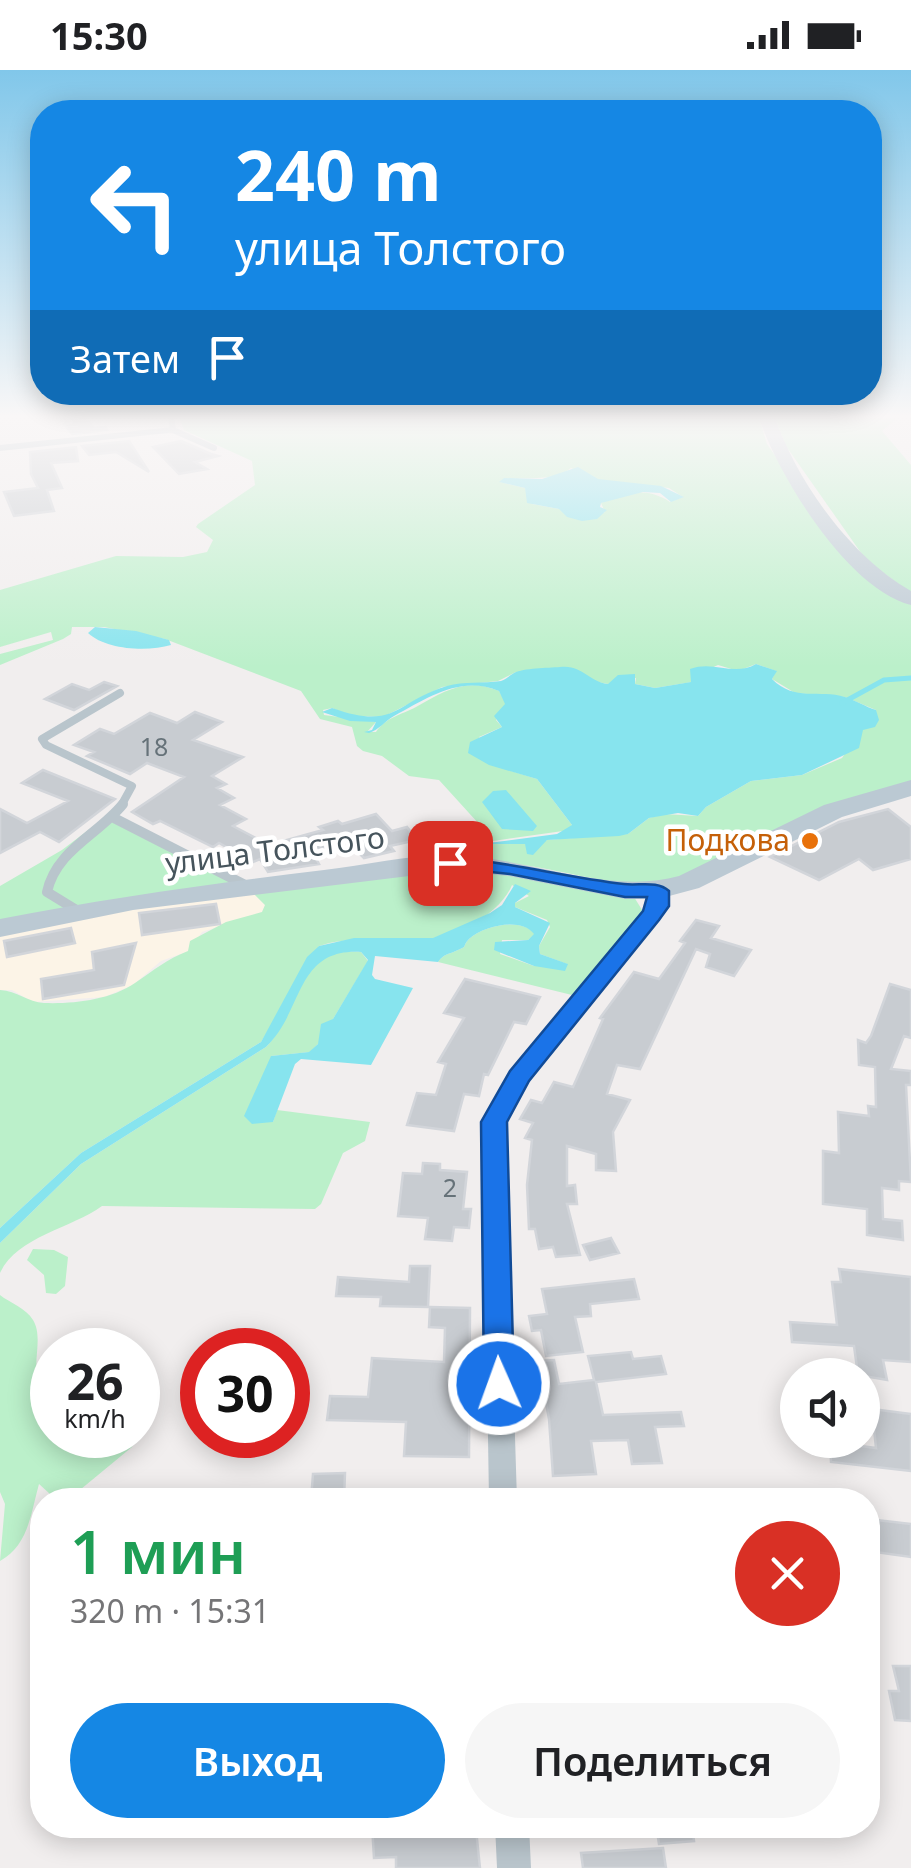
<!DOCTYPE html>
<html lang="ru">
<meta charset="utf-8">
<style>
:root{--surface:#fff;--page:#f6f6f6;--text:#202124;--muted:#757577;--accent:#1587e4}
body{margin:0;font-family:"Noto Sans",sans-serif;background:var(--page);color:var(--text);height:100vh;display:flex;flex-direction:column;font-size:38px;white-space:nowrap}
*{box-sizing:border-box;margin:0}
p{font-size:32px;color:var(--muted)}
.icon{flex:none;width:55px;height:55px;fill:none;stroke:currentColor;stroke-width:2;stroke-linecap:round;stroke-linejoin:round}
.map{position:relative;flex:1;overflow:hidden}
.panel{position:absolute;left:30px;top:1418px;width:850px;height:350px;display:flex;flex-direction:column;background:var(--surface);border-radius:40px;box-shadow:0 5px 25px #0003}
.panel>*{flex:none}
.hud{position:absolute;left:30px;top:30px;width:852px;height:305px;border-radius:40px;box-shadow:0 5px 25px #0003;background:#1587e4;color:#fff;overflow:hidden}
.fabs{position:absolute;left:780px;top:1288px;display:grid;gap:20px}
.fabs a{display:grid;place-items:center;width:100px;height:100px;border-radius:50%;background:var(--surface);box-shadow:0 5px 25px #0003;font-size:50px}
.speed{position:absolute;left:30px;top:1258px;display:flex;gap:20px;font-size:50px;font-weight:700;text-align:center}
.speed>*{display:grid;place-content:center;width:130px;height:130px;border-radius:50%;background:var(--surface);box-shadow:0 5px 25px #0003;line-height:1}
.speed small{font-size:25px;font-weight:400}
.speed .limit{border:15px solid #d22;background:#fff;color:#111}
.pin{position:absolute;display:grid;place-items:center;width:85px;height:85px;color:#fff;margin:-42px;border-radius:20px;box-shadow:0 5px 15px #0006}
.me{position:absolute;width:110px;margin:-55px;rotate:358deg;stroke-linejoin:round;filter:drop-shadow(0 0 8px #0008)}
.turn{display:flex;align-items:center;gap:35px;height:210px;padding:0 40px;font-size:45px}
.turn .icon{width:130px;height:130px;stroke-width:2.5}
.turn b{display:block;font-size:70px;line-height:85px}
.then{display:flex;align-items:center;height:95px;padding:0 40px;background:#0003;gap:20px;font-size:38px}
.round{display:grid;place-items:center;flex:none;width:105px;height:105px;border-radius:52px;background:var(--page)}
.headline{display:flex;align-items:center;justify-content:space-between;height:170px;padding:0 40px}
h1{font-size:60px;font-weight:600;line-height:75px;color:#1e9e55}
.primary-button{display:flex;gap:20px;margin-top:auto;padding:20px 40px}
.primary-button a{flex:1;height:115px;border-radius:60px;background:var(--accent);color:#fff;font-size:40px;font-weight:600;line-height:115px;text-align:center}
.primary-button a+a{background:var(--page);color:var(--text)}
.status{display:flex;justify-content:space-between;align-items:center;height:70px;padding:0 50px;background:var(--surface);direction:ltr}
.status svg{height:28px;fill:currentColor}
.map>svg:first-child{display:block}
.commercial{fill:#fcf4e7}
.green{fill:#bbf0ca;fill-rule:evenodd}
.water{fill:#87e4ee}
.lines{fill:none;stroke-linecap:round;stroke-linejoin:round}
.stream{stroke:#87e4ee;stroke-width:5}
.building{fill:#c8ccd1;stroke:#d2d5da;stroke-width:2.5}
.lane-far2{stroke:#b9c5cc;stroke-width:6}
.lane-far1{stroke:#b9c5cc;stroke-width:8}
.lane{stroke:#b9c5cc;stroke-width:10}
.street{fill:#b9c5cc;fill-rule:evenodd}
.secondary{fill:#bbc9d3;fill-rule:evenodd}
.route{fill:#1a73e8;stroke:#114b97;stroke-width:2.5}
.food-dot{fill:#e8710a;stroke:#fff;stroke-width:4}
.labels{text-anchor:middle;stroke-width:9;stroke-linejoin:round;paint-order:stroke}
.number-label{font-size:25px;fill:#667279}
.food-label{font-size:30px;fill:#c56008;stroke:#fff;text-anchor:end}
.street-label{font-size:30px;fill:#46545c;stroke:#fff}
</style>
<div class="status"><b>15:30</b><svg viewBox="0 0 49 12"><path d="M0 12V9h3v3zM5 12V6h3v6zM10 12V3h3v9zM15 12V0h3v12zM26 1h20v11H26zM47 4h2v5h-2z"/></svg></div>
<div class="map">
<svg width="911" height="1798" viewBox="0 0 911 1798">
<rect width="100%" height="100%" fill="#f1eeee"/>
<path class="commercial" d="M 252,822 L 265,835 L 262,842 L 202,862 L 189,881 L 161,891 L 133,915 L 104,927 L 33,932 L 12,920 L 0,920 L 0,862 L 100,842 Z"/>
<path class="green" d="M 178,345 L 758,345 L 767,374 L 839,477 L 911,534 L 911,714 L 680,811 C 626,822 571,801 517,794 C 497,791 475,790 455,788 L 469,772 L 489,765 L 439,710 L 409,706 L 382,686 L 363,681 L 357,676 L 352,657 L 320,649 L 301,621 L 165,569 L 104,557 L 72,557 L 71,564 L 63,569 L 0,595 L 0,584 L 53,570 L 51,562 L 0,577 L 0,520 L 116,486 L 183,487 L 207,482 L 213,470 L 196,457 L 198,454 L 255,415 L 252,391 L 184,360 ZM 571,398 L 598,410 L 669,418 L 683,427 L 670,432 C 648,418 627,420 601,433 L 605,442 L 597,446 L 532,434 L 525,418 L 500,412 C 523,404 550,414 571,398 ZM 756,594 L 776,601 L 772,609 L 795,623 L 845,627 L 876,640 L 842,688 L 802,705 L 751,711 L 706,737 L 698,746 L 664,744 L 649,748 L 628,764 L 547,770 L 528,778 L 525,774 L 486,772 L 570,760 L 572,755 L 537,709 L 502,698 L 479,667 L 502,657 L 496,650 L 506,634 L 499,621 C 465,607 445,621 416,637 C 401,645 386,647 376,662 L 367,662 L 376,652 L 324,645 L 323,640 L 332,638 L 351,646 L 383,647 L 442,617 L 498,611 L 516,602 L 539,601 L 608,614 L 636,608 L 635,614 L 655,618 L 692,612 L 693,606 L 718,595 L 738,601 Z
M 774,345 L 898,347 L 882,361 L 911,395 L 911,523 L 866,490 L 786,376 Z
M 104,748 L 237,815 L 0,853 L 0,816 L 62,780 Z
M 458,797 L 634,827 L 644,843 L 576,926 L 438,892 C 445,883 448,885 458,880 C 469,875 461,878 469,869 C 484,855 522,847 535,864 L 528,870 L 502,870 L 500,884 L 534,896 L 567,894 L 540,884 L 539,876 L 550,857 L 547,850 L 515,837 L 515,833 L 529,826 L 512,815 C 499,846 453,868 421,871 C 385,874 354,864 319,876 L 261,972 L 81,1083 L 0,1158 L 0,920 C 17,921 28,932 44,933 C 74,934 110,930 135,913 C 154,900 167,889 188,881 L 190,871 L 226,852 L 262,842 L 265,835 L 252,822 Z
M 342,881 L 361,882 L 368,891 L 318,974 L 310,982 L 271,986 L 273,1052 L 277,1040 L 370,1052 L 365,1071 L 343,1083 L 321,1134 L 315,1139 L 102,1136 C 72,1158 16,1167 0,1203 L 0,1173 L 81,1094 L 266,977 C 293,951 299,887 342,881 Z
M 33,1179 L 54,1180 L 68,1187 L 65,1216 L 56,1224 L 46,1223 L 44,1205 L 27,1190 Z
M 0,1225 C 10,1233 26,1238 33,1250 C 47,1273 22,1308 52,1325 L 52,1365 L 136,1365 L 132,1377 L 75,1424 L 50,1424 L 39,1414 C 31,1442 29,1475 0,1491 L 5,1434 L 0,1422 Z"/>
<path class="water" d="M 578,397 L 598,409 L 661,416 L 684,427 L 671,432 L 660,423 L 643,422 L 601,433 L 600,437 L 607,440 L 597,449 L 582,451 L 567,447 L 559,439 L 527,433 L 525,418 L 499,412 L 504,408 L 542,409 Z
M 95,557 L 136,561 L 169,570 L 171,575 C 148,582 106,580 88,563 Z
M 756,594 L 777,601 L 772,609 C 795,632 819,619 845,627 C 855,630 866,637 876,640 L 879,650 L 875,657 L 863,660 L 859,678 L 802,705 L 751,711 L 706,737 L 698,746 L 678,743 L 649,748 L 628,764 L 619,766 L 547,770 L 533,785 L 527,784 L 525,774 L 481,774 L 557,764 L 572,755 L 537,709 L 489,695 L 468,683 L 470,672 L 502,657 L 494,646 L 505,634 L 499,621 C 460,605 428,628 394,646 C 385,651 379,660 369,663 L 364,662 L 372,660 L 376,652 L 350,651 L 322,642 L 332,638 C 397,661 394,632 447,616 C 464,611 483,614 501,611 C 506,609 509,606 514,603 C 524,598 547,598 560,597 C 582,594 589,612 608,614 L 618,605 L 635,604 L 635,614 L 655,618 L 691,612 L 690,599 C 714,590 734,607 756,594 Z
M 506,720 L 537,756 L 533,761 L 502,759 L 482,732 L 493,721 Z
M 515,814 L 531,821 L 515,833 L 515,837 L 550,853 L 539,876 L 540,884 L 568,894 L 565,901 L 534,896 L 494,880 L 495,872 L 528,870 L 534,864 C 522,847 484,855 469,869 C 461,878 469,875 458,880 C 448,885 445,883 438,892 L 375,886 L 372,905 L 375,909 L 413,918 L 371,995 L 301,989 L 295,994 L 273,1052 L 252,1054 L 244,1046 L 271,986 L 309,982 L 318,974 L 321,954 L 333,949 L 368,890 L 361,882 C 295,878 304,941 266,977 L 81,1094 L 0,1173 L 0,1158 L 81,1083 L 261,972 L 307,887 L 319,876 L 354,868 L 433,868 L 490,843 L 502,835 Z"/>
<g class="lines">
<path class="stream" d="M 842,633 L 884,610 L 911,608"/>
</g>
<path class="building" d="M 57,345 L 83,345 L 94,358 L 106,357 L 107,360 L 72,364 Z
M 129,371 L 149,402 L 116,382 L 89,385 L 82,376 Z
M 181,371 L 211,384 L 218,386 L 195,392 L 207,399 L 179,404 L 153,377 Z
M 76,377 L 78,391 L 51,393 L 62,418 L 47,420 L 54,441 L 14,446 L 4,422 L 38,418 L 31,404 L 30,382 Z
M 104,612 L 117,616 L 74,640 L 45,629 L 72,614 L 89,620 Z
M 195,642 L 222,652 L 193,670 L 243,687 L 212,706 L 226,714 L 217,718 L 234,728 L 220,735 L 246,749 L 233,756 L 269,775 L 323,760 L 319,757 L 338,751 L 342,754 L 376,744 L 392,761 L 407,757 L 417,770 L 390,776 L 394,781 L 364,788 L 347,771 L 312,781 L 319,794 L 268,802 L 260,789 L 253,792 L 219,773 L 213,777 L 160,751 L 153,754 L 132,742 L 184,707 L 147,693 L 130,704 L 87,686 L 94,682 L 74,675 L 100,659 L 114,664 L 150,643 L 177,653 Z
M 43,700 L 115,729 L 59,772 L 40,762 L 0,783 L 0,739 L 27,753 L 68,731 L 22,713 Z
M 888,739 L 911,757 L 911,789 L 873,800 L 859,789 L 819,810 L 770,787 L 839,752 Z
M 216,834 L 220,854 L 142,865 L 139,843 Z
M 696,850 L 719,856 L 711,868 L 751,880 L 734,906 L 706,897 L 710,884 L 696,879 L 640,999 L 617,995 L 607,1024 L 630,1030 L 613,1062 L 616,1101 L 596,1100 L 596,1084 L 567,1076 L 567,1116 L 575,1115 L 577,1134 L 567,1134 L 580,1185 L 556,1187 L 553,1177 L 539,1179 L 535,1159 L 529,1159 L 527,1115 L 532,1070 L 525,1068 L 533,1053 L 520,1049 L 531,1030 L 542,1033 L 554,1012 L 573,1017 L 603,949 L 600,948 L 634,902 L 659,909 L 685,873 L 680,871 Z
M 71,858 L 75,873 L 7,887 L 4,871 Z
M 136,873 L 124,915 L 43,929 L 41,909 L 94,900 L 92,882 Z
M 465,909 L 540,927 L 526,954 L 514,952 L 488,1005 L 484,1004 L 479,1026 L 464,1024 L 454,1061 L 407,1055 L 417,1023 L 436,1025 L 446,994 L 438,992 L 464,948 L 444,943 Z
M 890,914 L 911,920 L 911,968 L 904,966 L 891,999 L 911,1001 L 911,1015 L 906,1015 L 911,1112 L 899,1111 L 899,1120 L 882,1118 L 883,1149 L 902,1151 L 903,1170 L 867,1165 L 867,1139 L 823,1134 L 823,1081 L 839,1083 L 838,1042 L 869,1046 L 868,1036 L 876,1037 L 875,997 L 859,995 L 858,970 L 866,973 L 871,966 Z
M 423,1093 L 440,1094 L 440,1100 L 467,1102 L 463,1139 L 471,1139 L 469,1158 L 454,1157 L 452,1171 L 425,1169 L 428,1148 L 398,1146 L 403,1103 L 422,1104 Z
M 611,1168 L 619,1183 L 590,1190 L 583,1175 Z
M 410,1196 L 430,1196 L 428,1237 L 380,1236 L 381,1227 L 336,1226 L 338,1207 L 409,1212 Z
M 839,1199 L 911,1207 L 911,1292 L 883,1290 L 887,1310 L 858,1305 L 854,1276 L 792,1272 L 790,1252 L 837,1255 L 832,1212 L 841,1212 Z
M 634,1209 L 639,1229 L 590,1234 L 591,1246 L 575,1247 L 583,1282 L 546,1286 L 541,1260 L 532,1261 L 529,1246 L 547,1244 L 542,1219 Z
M 430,1237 L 470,1238 L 469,1387 L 404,1386 L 406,1352 L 327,1350 L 330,1326 L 368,1327 L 372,1288 L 444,1292 L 445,1258 L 429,1257 Z
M 631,1282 L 633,1289 L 661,1286 L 666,1304 L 596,1312 L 603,1345 L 681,1342 L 684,1356 L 655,1357 L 662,1393 L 632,1394 L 628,1370 L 591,1371 L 596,1404 L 553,1406 L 549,1349 L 538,1291 L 554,1290 L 559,1314 L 594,1310 L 588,1286 Z
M 872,1339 L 911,1344 L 911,1401 L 831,1392 L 830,1372 L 876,1378 Z
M 345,1403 L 344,1430 L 311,1430 L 313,1404 Z
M 868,1449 L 911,1454 L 911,1487 L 868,1481 Z
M 893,1596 L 911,1596 L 911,1651 L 895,1650 L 889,1621 L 899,1621 Z
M 372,1755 L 419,1755 L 419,1763 L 476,1759 L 480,1798 L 396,1798 L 396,1787 L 374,1788 Z
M 656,1755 L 692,1755 L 694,1771 L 659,1774 Z
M 663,1778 L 666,1798 L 583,1798 L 581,1783 Z"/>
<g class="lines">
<path class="lane-far2" d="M 171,345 L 173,360 L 214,378"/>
<path class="lane-far1" d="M 120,623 L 42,669 L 46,675 L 132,716 L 121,736"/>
<path class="lane" d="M 114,748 L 249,817
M 78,841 L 47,822 C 56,780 98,765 123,734"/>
<path class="street" d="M 173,357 L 179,360 L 177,362 L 0,381 L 0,375 Z
M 658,815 L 667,821 L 667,836 L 528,1011 L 505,1052 L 517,1430 L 489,1430 L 483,1052 L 511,1002 L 644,841 L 649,836 L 649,821 Z
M 495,1755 L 529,1755 L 531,1798 L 497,1798 Z"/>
<path class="secondary" d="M 758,345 L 774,345 C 797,412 850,486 911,521 L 911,535 C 847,519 777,404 758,345 Z
M 911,710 L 911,726 L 842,747 L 699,818 L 658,829 L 625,829 L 509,806 L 450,801 L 133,840 L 0,867 L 0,849 C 108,828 215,813 324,800 C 366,795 412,784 453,785 C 526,787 610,826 679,806 L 824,735 Z"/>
</g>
<linearGradient id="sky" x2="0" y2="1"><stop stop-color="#81c7ea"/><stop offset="0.58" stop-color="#f9f7f7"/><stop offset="1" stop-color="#f9f7f7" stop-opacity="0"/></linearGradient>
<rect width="911" height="597" fill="url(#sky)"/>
<path class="route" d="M 450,787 C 509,792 565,807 624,814 C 639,816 657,810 669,821 L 669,836 L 659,850 L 529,1011 L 507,1052 L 514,1314 L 510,1323 L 499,1326 L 488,1323 L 484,1314 L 481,1052 L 510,1001 L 643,841 L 647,827 L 625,827 L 510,804 L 443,797 L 440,793 L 443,788 Z"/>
<circle class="food-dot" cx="810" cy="771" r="10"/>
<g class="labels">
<g class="number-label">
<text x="154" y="686">18</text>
<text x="450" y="1127">2</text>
</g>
<g class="food-label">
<text x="790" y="781">Подкова</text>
</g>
<g class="street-label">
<text transform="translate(275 781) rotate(-7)" y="10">улица Толстого</text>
</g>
</g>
</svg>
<div class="fabs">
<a><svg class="icon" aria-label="sound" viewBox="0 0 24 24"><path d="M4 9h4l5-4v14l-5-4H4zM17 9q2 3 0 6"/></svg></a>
</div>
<div class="speed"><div>26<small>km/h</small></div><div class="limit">30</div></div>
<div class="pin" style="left:450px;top:793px;background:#d93025"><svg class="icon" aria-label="arrive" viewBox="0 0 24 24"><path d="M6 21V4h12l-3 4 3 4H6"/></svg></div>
<svg class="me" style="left:499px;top:1314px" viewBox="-20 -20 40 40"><circle r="17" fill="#1a73e8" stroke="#fff" stroke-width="3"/><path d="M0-11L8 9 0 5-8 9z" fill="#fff"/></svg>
<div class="hud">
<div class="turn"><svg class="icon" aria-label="left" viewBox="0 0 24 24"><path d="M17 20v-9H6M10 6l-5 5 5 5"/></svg><div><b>240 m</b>улица Толстого</div></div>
<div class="then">Затем<svg class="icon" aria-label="arrive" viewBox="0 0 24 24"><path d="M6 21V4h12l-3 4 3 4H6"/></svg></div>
</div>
<section class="panel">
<div class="headline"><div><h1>1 мин</h1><p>320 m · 15:31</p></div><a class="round" style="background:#d93025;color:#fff"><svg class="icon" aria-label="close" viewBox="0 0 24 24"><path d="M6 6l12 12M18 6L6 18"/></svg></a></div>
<div class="primary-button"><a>Выход</a><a>Поделиться</a></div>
</section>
</div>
